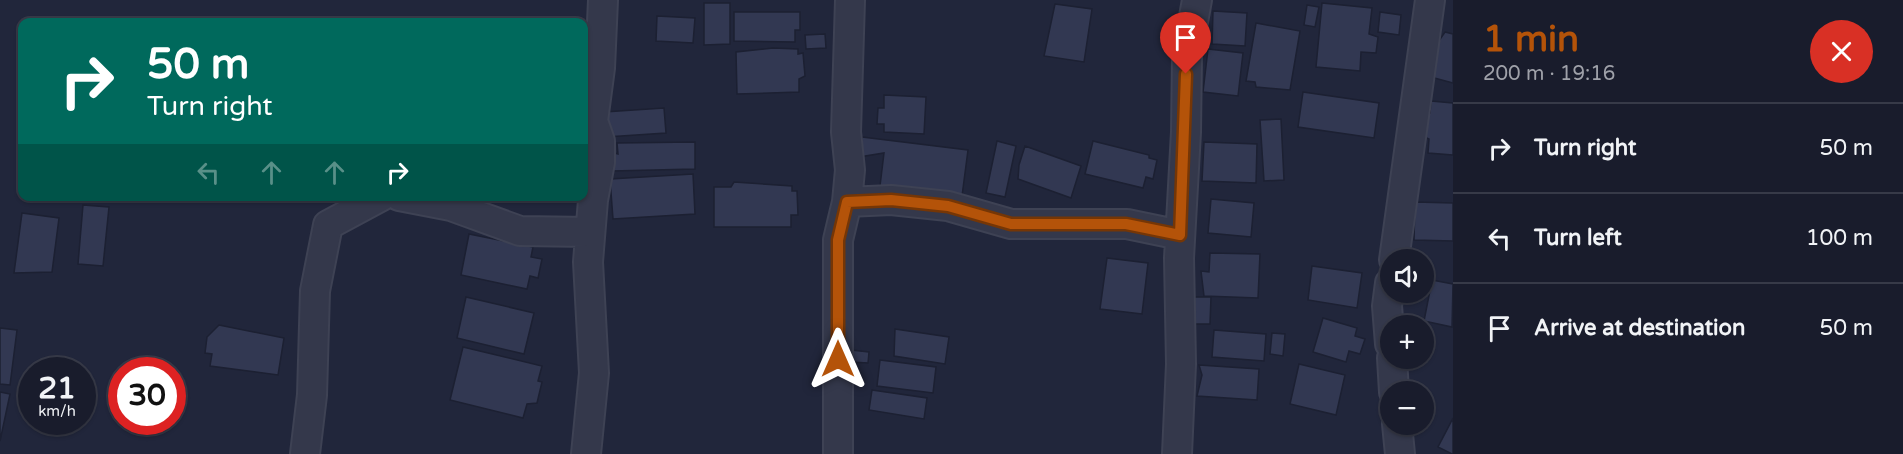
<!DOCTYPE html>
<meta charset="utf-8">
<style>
:root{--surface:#191c2c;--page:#222534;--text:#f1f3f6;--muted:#9fa1a9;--line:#373a48;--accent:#b45309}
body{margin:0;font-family:"Varela Round",sans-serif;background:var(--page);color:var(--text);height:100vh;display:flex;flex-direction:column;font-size:22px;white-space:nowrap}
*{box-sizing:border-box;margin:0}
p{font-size:20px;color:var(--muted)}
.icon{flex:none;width:33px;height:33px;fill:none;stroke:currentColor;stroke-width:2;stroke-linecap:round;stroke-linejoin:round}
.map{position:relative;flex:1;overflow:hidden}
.drawer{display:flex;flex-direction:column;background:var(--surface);width:450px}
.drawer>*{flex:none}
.guide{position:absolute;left:18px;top:18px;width:570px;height:183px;border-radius:12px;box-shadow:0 2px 4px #0004,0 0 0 2px var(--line);background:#00695c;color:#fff;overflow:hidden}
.controls{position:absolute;left:1380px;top:249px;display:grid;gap:12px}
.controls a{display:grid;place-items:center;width:54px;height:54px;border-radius:50%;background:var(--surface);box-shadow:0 2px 4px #0004,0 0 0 2px var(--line);font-size:30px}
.speed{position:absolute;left:18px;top:357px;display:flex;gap:12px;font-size:30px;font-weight:700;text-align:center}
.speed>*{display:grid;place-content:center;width:78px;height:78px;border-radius:50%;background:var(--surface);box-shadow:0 2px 4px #0004,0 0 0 2px var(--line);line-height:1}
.speed small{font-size:15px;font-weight:400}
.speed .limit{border:9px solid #d22;background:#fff;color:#111}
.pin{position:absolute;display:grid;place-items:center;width:51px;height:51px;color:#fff;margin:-62px -26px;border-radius:50% 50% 50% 0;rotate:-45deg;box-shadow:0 0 6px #0007}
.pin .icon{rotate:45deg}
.me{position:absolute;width:66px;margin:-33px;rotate:0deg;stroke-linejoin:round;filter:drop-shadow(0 0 4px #0008)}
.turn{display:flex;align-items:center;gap:21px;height:126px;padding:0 30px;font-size:27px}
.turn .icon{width:78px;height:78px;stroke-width:2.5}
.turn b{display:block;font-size:42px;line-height:51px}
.lanes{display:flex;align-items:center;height:57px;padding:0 30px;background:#0003;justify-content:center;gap:30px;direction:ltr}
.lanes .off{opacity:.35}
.round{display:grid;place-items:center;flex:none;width:63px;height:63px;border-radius:32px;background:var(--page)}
.headline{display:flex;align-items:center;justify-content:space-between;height:102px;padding:0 30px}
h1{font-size:36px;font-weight:800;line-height:45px;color:var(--accent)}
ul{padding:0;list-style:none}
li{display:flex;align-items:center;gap:18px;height:90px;padding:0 30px;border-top:2px solid var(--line)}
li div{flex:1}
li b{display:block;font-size:22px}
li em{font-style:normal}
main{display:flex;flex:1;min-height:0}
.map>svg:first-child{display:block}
.building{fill:#323852;stroke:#1c2032;stroke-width:1.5}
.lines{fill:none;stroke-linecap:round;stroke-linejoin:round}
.minor-casing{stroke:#3e4254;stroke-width:32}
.minor{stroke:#34384b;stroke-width:28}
.route-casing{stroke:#753606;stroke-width:15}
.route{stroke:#b45309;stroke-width:10}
</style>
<main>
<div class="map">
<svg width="1453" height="454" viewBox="0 0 1453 454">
<rect width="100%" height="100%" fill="#21263b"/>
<path class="building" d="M 704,3 L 730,3 L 730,44 L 704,45 Z
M 1322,3 L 1372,8 L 1369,34 L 1378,37 L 1376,53 L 1361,52 L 1360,71 L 1316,67 Z
M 1055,4 L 1092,9 L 1084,62 L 1044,56 Z
M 1307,5 L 1319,7 L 1315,27 L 1304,25 Z
M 1213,11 L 1247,13 L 1245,46 L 1212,44 Z
M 734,12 L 800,12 L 800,30 L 795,30 L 795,42 L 734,41 Z
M 1380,12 L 1401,15 L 1399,35 L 1378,32 Z
M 657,16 L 695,18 L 693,43 L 656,41 Z
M 1256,23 L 1300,31 L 1290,90 L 1256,87 L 1255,82 L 1246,81 Z
M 1445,32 L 1453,34 L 1453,83 L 1427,76 L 1436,45 Z
M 825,34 L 826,48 L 806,49 L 805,35 Z
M 773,48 L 798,49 L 798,54 L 803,53 L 805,76 L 799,79 L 799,92 L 737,94 L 736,52 Z
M 1208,49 L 1243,53 L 1238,96 L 1203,92 Z
M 1303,92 L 1379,103 L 1374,138 L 1298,127 Z
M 884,95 L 926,97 L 924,134 L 884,132 L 884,124 L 877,124 L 878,108 L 884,108 Z
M 1431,101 L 1453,103 L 1453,155 L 1428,153 L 1429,139 L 1422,136 L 1424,116 L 1430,113 Z
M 664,108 L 666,133 L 606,137 L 604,112 Z
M 1281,119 L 1284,180 L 1264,181 L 1260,120 Z
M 862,137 L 968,150 L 962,196 L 880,186 L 884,153 L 859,157 Z
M 997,141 L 1016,146 L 1005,197 L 986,193 Z
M 1093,141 L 1149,155 L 1149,158 L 1157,160 L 1153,179 L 1146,177 L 1143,188 L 1085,174 Z
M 695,142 L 695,169 L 612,171 L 611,152 L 618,154 L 617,143 Z
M 1204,142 L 1257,144 L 1256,183 L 1202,181 Z
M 1025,146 L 1081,166 L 1071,198 L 1018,179 L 1019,165 Z
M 693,174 L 695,214 L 613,219 L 610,179 Z
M 734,182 L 792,186 L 792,191 L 797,191 L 798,215 L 791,215 L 791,227 L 714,227 L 714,187 L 731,187 Z
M 1211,199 L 1254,203 L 1251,237 L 1208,233 Z
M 1415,202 L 1453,203 L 1453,241 L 1414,240 Z
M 83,205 L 109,207 L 103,266 L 78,264 Z
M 22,213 L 59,218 L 52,272 L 14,273 Z
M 469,234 L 533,247 L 531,257 L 542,259 L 538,278 L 530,276 L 527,289 L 461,275 Z
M 1210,253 L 1260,254 L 1258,298 L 1204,296 L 1201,271 L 1209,272 Z
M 1107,258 L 1148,263 L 1142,314 L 1100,309 Z
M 1312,266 L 1362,273 L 1357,308 L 1308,300 Z
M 1432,280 L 1453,284 L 1452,327 L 1424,321 Z
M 466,297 L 534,313 L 524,354 L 457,338 Z
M 1193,297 L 1211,297 L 1210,324 L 1193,324 Z
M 1323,318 L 1357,328 L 1355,336 L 1365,339 L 1360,354 L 1349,351 L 1346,362 L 1313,352 Z
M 219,325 L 284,338 L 278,375 L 210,366 L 212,354 L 205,353 L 207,337 Z
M 0,328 L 17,330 L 10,385 L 0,384 Z
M 895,329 L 949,337 L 945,364 L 894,356 Z
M 1214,330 L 1266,334 L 1264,361 L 1212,357 Z
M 1272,333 L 1285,334 L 1283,356 L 1270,354 Z
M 463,347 L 542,366 L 538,381 L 542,382 L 537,403 L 527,404 L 523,418 L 450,400 Z
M 851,350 L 869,352 L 868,363 L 850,362 Z
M 880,360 L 936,367 L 933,393 L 877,386 Z
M 1299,364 L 1345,375 L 1336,415 L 1290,404 Z
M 1199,365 L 1259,369 L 1257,400 L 1197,396 L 1202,375 Z
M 872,390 L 927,398 L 924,419 L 869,410 Z
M 0,392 L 10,394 L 0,441 Z
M 1453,418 L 1453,454 L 1452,454 L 1438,447 Z"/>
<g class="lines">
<defs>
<path id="minor" d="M 399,196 L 451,206 L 520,231 L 590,232
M 847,202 L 891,200 L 948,206 L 1011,224 L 1127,224 L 1180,235
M 1394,260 L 1430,0
M 1390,283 L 1387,306 L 1390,344
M 1392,358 L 1394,392
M 1397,424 L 1400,454
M 305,454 L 312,395 L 315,291 L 328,225 L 382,196
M 586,454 L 594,373 L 588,262 L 593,200 L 600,162 L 600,141 L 593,121 L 600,68 L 603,0
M 838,454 L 838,240 L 847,202 L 850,170 L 846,132 L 850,0
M 1177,454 L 1181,364 L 1179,258 L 1186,132 L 1187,55 L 1197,0"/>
</defs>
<use href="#minor" class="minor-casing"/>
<use href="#minor" class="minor"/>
</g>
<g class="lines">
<defs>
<path id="route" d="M 838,359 L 838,240 L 847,202 L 891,200 L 948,206 L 1011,224 L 1126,224 L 1180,235 L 1186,74"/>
</defs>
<use href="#route" class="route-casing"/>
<use href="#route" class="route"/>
</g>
</svg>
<div class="controls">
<a><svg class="icon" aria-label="sound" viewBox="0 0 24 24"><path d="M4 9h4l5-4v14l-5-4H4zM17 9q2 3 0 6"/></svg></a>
<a>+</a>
<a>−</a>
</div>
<div class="speed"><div>21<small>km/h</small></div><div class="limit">30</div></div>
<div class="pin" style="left:1186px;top:74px;background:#d93025"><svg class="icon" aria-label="arrive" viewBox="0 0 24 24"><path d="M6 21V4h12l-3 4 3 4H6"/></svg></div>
<svg class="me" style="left:838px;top:359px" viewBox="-20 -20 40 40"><path d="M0-17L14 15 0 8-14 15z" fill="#b45309" stroke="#fff" stroke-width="4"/></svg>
<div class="guide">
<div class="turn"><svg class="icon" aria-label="right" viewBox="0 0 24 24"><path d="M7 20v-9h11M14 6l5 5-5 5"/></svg><div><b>50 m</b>Turn right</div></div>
<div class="lanes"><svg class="icon off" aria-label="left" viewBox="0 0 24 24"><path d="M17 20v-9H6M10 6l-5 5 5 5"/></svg><svg class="icon off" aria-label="ahead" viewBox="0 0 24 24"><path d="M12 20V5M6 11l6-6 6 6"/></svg><svg class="icon off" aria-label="ahead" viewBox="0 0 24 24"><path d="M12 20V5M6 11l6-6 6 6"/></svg><svg class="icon" aria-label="right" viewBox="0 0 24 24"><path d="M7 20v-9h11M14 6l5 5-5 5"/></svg></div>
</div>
</div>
<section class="drawer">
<div class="headline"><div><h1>1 min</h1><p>200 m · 19:16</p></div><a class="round" style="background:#d93025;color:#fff"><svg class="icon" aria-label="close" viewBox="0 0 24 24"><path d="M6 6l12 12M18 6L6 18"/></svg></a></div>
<ul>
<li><svg class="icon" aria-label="right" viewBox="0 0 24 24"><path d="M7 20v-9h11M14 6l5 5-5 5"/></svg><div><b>Turn right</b></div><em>50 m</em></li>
<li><svg class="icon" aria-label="left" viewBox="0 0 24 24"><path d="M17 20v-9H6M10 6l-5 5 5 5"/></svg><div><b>Turn left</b></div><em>100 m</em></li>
<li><svg class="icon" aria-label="arrive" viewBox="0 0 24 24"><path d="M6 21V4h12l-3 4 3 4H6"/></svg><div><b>Arrive at destination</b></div><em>50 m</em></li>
</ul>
</section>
</main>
